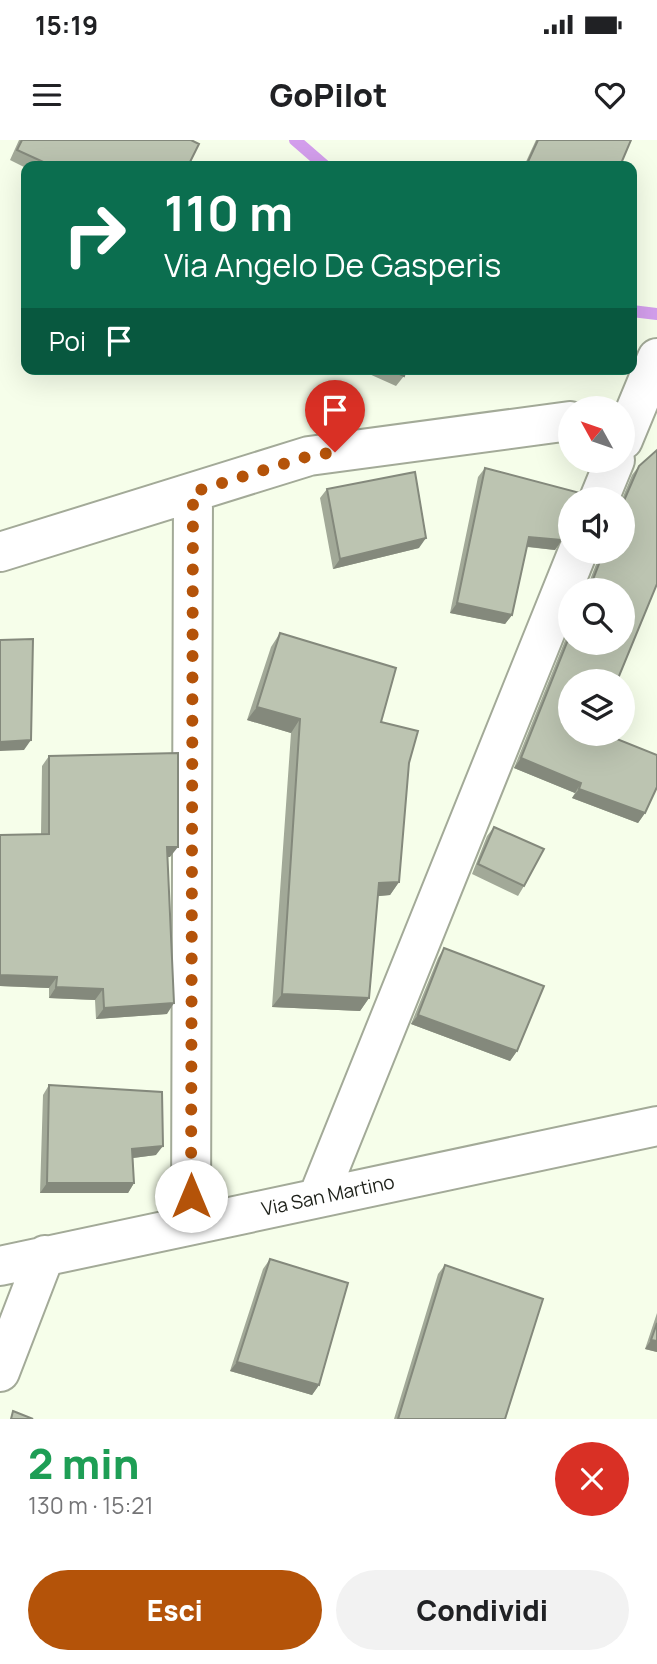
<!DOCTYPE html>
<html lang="it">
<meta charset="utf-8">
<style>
:root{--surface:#fff;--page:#f2f2f2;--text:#202124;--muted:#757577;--accent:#b45309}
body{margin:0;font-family:Manrope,sans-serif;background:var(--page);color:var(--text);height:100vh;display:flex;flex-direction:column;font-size:26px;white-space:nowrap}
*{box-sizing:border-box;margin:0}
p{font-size:23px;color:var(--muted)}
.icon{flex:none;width:38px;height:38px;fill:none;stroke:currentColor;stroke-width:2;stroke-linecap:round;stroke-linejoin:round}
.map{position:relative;height:1279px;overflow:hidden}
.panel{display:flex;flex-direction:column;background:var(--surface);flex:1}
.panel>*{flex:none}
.hud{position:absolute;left:21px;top:21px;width:616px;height:214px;border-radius:14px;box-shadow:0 7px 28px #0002;background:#0b6e4f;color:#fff;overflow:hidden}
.needle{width:46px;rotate:310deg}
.fabs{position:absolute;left:558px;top:256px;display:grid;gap:14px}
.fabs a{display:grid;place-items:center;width:77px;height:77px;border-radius:50%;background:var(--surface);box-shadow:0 7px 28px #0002;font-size:35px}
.pin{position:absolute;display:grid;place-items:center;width:60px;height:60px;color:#fff;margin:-72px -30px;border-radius:50% 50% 50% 0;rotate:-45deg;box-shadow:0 0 7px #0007}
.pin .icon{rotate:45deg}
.me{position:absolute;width:77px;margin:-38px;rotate:0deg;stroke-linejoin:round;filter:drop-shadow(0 0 5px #0008)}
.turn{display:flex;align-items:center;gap:24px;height:147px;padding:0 28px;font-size:32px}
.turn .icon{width:91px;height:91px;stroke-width:2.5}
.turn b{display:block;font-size:49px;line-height:60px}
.then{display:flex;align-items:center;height:66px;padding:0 28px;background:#0003;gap:14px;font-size:26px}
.round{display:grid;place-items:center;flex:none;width:74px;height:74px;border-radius:37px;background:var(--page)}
.summary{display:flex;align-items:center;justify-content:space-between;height:119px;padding:0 28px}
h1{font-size:42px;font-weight:800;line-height:52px;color:#1e9e55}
.button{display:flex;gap:14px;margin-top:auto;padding:14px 28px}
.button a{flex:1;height:80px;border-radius:42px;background:var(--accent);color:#fff;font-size:28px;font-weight:800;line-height:80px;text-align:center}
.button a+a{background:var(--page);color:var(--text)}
.status{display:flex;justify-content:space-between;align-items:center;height:49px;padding:0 35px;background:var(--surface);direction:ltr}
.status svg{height:19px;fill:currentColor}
header{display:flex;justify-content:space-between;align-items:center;height:91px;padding:0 28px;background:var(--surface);font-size:32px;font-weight:800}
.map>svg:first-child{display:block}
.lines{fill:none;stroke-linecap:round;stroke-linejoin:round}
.stream{stroke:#d39eec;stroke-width:12}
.minor-casing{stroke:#a3aa98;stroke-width:42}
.minor{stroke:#fff;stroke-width:38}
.wall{fill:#a2a998}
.shaded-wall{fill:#84897c}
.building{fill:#bcc4b1;stroke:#84897c;stroke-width:2}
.route{stroke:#b45309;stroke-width:12;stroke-dasharray:0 21.6}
.labels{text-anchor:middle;stroke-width:5;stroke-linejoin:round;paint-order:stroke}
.street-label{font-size:19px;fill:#1e211a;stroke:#fff}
</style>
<div class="status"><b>15:19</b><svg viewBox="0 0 49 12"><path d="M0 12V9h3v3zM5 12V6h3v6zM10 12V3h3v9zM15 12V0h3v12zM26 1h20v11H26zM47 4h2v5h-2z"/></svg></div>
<header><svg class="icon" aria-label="menu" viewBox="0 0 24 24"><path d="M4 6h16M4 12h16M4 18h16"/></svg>GoPilot<svg class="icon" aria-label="heart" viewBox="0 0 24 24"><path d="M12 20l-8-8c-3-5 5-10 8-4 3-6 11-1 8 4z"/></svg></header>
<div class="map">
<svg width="657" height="1279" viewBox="0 0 657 1279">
<rect width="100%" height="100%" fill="#f6feea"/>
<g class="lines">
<path class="stream" d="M 295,0 L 325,26
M 632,171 L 657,174"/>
<defs>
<path id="minor" d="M 623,300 L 657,218
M 599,359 L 615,320
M 0,412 L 309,316 L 570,281
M 318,1057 L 578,411
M 191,1084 L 193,352
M 0,1126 L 657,986
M 0,1232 L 45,1115"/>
</defs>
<use href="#minor" class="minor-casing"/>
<use href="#minor" class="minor"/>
</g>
<path class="wall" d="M 19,0 L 191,0 L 188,26 L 26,26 L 26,28 L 10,20 Z
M 536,0 L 631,0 L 620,26 L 524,26 Z
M 358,229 L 406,229 L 404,236 L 396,246 Z
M 657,310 L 657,444 L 617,541 L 570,541 L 570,593 L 602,593 L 657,615 L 657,647 L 645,673 L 638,683 L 572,658 L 575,653 L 514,628 L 570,488 L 570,502 L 623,502 L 623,450 L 586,450 L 600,414 L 599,411 L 623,411 L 622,359 L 632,335 L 639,326 Z
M 485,328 L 570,392 L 565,394 L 555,410 L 527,407 L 512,475 L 505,484 L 450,473 L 478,337 Z
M 327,349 L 419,408 L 333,429 L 320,358 Z
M 280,493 L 381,582 L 409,623 L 399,742 L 390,755 L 378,756 L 369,858 L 360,871 L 272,867 L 291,593 L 247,580 L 271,507 Z
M 49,616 L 170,717 L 168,717 L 167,874 L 96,879 L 95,860 L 49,858 L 49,848 L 0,846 L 0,695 L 41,694 L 42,626 Z
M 494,687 L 524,746 L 518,756 L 472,734 L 487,696 Z
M 444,808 L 517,911 L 510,921 L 411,884 L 438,818 Z
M 49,945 L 156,1015 L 133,1018 L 134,1043 L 128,1053 L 40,1053 L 43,955 Z
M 270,1119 L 319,1245 L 312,1255 L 230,1231 L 263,1129 Z
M 445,1125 L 505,1279 L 394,1279 L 438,1134 Z
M 657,1173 L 657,1212 L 645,1209 Z"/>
<path class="shaded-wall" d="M 529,397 L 562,400 L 555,410 L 522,406 Z
M 426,398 L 419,408 L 333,429 L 340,419 Z
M 457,463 L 512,475 L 505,484 L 450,473 Z
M 257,567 L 300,579 L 291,593 L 247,580 Z
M 31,600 L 24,610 L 0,611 L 0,602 Z
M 521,618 L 581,643 L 575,653 L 514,628 Z
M 579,649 L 645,673 L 638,683 L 572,658 Z
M 167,707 L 178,707 L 170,717 L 160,717 Z
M 399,742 L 390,755 L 369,757 L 379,743 Z
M 0,835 L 57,837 L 49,848 L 0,846 Z
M 56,847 L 103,849 L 95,860 L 49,858 Z
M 282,854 L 369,858 L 360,871 L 272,867 Z
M 174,863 L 167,874 L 96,879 L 104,868 Z
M 418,875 L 517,911 L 510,921 L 411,884 Z
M 163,1006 L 156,1015 L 125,1019 L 132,1009 Z
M 47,1043 L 134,1043 L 128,1053 L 40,1053 Z
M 651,1200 L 657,1201 L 657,1212 L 645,1209 Z
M 237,1222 L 319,1245 L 312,1255 L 230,1231 Z"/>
<path class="building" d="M 22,0 L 191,0 L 199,4 L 188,26 L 52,26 L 17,10 Z
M 538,0 L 631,0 L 620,26 L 526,26 Z
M 389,229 L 406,229 L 404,236 Z
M 657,310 L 657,444 L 617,541 L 570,541 L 570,593 L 602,593 L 657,615 L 657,647 L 645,673 L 579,649 L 581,643 L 521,618 L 570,495 L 570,502 L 623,502 L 623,450 L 589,450 L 604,411 L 623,411 L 623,363 L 639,326 Z
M 485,328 L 584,354 L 587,359 L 570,359 L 570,385 L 562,400 L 529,397 L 512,475 L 457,463 Z
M 415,332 L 426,398 L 340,419 L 327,349 Z
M 280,493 L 396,528 L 381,582 L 418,591 L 409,623 L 399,742 L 379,743 L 369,858 L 282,854 L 300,579 L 257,567 Z
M 33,499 L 31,600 L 0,602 L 0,500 Z
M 178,613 L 178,707 L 167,707 L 174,863 L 104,868 L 103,849 L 56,847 L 57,837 L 0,835 L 0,695 L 49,694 L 49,616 Z
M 494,687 L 544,709 L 524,746 L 478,724 Z
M 444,808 L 544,846 L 517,911 L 418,875 Z
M 49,945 L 162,952 L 163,1006 L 132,1009 L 134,1043 L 47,1043 Z
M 270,1119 L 348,1143 L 319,1245 L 237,1222 Z
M 445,1125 L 543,1159 L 505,1279 L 398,1279 Z
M 657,1183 L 657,1201 L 651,1200 Z
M 13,1271 L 33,1279 L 11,1279 Z"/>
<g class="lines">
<path class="route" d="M 191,1056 L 193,352 L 309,316 L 335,312"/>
</g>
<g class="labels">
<g class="street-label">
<text transform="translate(328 1055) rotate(-12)" y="7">Via San Martino</text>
</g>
</g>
</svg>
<div class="fabs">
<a><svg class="needle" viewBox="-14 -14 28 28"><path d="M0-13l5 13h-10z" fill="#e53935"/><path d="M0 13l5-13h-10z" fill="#757577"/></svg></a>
<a><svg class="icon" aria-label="sound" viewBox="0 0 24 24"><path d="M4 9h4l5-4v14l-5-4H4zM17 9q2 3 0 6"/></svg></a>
<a><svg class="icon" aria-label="search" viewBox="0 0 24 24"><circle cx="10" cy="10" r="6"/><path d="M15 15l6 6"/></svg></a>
<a><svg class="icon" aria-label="layers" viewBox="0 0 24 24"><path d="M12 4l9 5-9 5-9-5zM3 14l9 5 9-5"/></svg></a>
</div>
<div class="pin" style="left:335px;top:312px;background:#d93025"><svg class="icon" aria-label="arrive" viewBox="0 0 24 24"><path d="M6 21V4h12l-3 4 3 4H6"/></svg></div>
<svg class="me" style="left:191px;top:1056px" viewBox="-20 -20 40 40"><circle r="19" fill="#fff"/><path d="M0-13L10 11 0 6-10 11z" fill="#b45309"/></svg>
<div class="hud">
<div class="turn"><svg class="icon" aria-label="right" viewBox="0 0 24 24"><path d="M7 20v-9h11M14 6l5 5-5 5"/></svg><div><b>110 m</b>Via Angelo De Gasperis</div></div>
<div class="then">Poi<svg class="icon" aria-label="arrive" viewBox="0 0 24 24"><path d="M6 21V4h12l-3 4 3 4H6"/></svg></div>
</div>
</div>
<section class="panel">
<div class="summary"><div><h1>2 min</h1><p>130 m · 15:21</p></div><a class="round" style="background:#d93025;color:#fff"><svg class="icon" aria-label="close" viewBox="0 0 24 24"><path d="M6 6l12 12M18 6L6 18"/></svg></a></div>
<div class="button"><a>Esci</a><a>Condividi</a></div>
</section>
